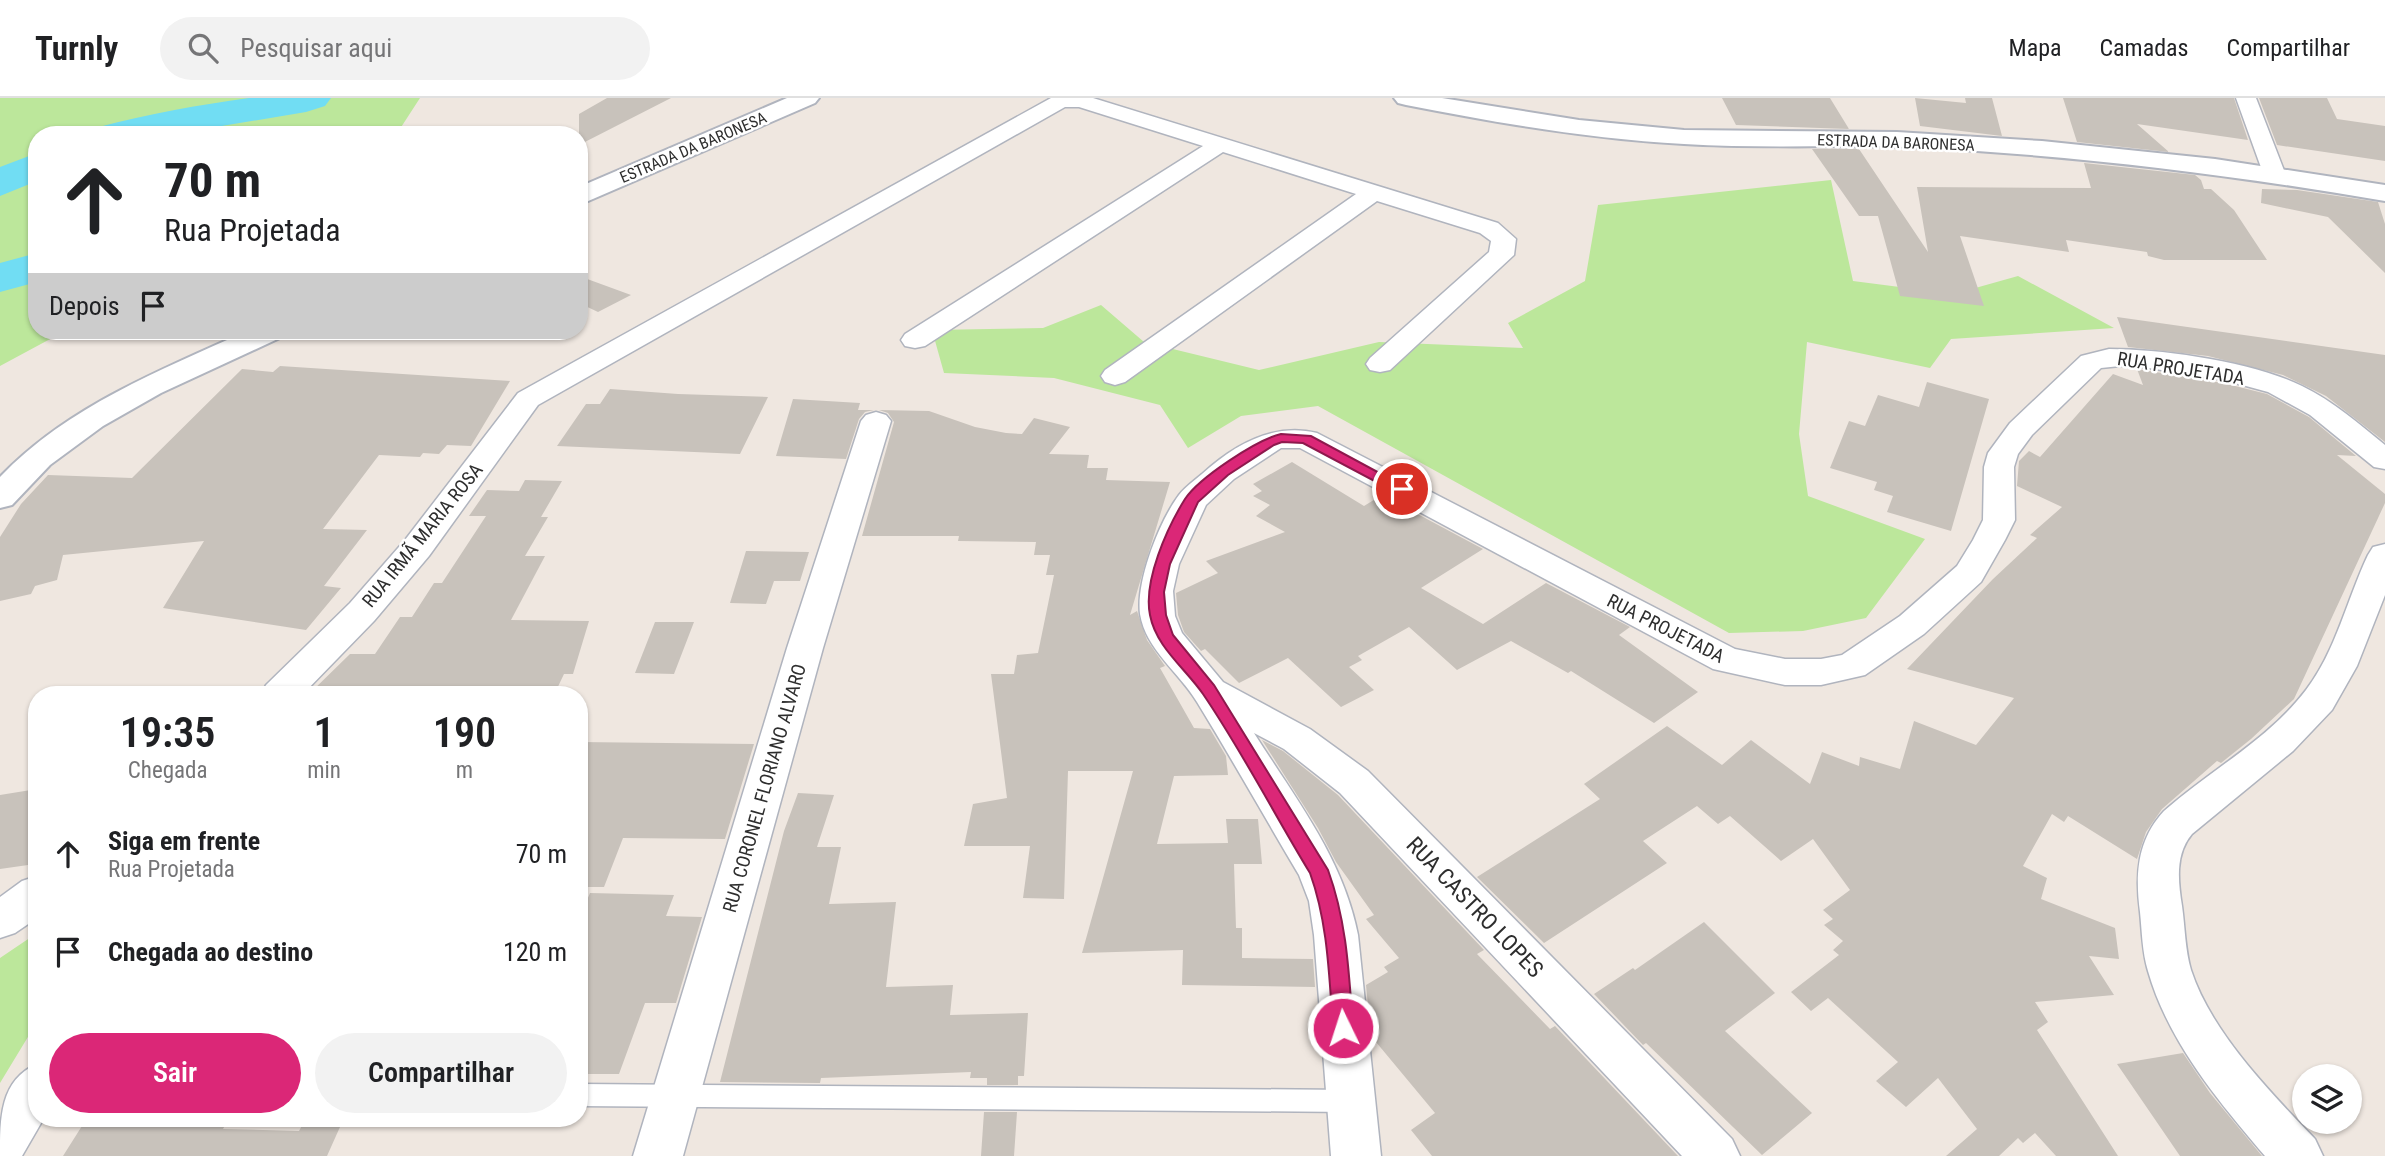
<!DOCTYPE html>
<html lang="pt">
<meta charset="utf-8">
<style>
:root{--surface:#fff;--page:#f2f2f2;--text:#202124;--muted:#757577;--line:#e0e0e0;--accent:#db2777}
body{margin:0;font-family:"Roboto Condensed",sans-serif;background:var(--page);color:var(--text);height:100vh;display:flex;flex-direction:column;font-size:26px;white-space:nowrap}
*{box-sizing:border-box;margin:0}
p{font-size:23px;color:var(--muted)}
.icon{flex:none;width:38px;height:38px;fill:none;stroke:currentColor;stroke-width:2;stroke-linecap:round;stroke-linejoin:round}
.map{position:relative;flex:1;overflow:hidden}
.panel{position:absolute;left:28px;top:588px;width:560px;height:441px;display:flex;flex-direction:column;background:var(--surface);border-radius:28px;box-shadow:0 2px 5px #0004}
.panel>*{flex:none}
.guide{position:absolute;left:28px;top:28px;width:560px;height:214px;border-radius:28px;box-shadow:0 2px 5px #0004;background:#fff;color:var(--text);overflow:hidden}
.tools{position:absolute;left:2292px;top:966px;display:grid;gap:14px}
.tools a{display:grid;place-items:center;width:70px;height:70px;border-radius:50%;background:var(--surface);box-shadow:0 2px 5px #0004;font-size:35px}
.pin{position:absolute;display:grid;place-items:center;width:60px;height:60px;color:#fff;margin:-30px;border:4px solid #fff;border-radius:50%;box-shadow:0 2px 7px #0007}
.me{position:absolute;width:77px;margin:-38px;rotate:356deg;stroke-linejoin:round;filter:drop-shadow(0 0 5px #0008)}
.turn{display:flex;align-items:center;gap:24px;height:147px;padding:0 21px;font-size:32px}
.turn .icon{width:91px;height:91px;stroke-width:2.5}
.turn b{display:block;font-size:49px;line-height:60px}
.then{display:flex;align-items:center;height:66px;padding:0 21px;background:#0003;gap:14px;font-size:26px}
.eta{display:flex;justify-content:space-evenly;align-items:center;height:119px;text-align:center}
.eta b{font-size:42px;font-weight:600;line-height:49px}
.primary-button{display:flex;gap:14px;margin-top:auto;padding:14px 21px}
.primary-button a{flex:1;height:80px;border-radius:42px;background:var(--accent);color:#fff;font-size:28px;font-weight:600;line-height:80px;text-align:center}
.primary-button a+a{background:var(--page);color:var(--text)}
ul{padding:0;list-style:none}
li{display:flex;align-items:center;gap:21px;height:98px;padding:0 21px}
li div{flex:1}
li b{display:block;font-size:26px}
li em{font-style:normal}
header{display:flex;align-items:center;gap:42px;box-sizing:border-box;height:98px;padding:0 35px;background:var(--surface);border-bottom:2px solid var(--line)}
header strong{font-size:33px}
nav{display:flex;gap:38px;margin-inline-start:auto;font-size:24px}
.search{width:490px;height:63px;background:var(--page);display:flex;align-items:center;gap:18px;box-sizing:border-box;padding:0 24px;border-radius:38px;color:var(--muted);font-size:26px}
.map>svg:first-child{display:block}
.green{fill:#bce79b}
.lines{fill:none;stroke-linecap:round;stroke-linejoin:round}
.river{fill:#71ddf3;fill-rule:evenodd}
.building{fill:#c8c2bb}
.service-casing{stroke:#b0b4be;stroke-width:3}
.minor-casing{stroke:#b0b4be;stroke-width:3}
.secondary-casing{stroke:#b0b4be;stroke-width:4}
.service{fill:#fff;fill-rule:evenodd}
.minor{fill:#fff;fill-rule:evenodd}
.secondary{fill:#fff;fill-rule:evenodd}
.route{fill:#db2777;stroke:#8e194d;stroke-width:2}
.labels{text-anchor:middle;stroke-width:5;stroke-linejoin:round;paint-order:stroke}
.far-street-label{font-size:16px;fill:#2e2e2e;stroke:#fff}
.street-label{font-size:19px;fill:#2e2e2e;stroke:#fff}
.near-street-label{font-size:23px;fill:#2e2e2e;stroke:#fff}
</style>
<header>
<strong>Turnly</strong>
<div class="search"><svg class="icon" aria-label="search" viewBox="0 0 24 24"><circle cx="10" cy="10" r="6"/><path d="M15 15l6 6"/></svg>Pesquisar aqui</div>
<nav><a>Mapa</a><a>Camadas</a><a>Compartilhar</a></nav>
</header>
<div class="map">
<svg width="2385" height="1058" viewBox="0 0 2385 1058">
<rect width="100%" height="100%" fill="#efe7e0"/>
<path class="green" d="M 0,0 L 420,0 L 396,37 L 37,37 L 37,233 L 65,233 L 0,268 Z
M 1831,82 L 1853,183 L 1954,196 L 2018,178 L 2114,230 L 1951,241 L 1930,270 L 1807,244 L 1799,336 L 1808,398 L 1925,441 L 1866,520 L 1803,533 L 1729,535 L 1318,308 L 1241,318 L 1188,350 L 1160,307 L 1054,280 L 944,275 L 932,232 L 1043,230 L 1101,207 L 1144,244 L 1259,272 L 1379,244 L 1523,250 L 1508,225 L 1585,183 L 1598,107 Z
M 37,835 L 37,924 L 0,985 L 0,860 Z"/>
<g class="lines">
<path class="river" d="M 249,0 L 331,0 L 325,8 L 306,14 L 168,37 L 93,37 L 99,29 C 148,16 198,7 249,0 Z
M 37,55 L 37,83 L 0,98 L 0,69 Z
M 37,155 L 37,184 L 0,194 L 0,165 Z"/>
</g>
<path class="building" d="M 607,0 L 671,0 L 579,47 L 579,16 Z
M 1722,0 L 1830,0 L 1849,31 L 1736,27 Z
M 1915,0 L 1966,5 L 1965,0 L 1992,0 L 2002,38 L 1920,28 Z
M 2063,0 L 2234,0 L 2248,42 L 2137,26 L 2169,54 L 2077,44 Z
M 2259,0 L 2327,0 L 2337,21 L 2385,28 L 2385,63 L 2277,47 Z
M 1812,51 L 1859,51 L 1928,154 L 1917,89 L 2091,90 L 2084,65 L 2195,77 L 2201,82 L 2204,91 L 2211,91 L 2234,112 L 2267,162 L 2164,162 L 2148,158 L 2147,154 L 2066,142 L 2069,154 L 1960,138 L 1984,208 L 1900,198 L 1878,118 L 1859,118 Z
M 2262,91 L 2297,92 L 2378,104 L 2385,126 L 2385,175 L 2328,119 L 2261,105 Z
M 579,178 L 631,197 L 598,214 L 579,205 Z
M 2117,219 L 2385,257 L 2385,344 L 2326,298 L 2283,277 L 2208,258 L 2128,249 Z
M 280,268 L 510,283 L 471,348 L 447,347 L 439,356 L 423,355 L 420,359 L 379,357 L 323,431 L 367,432 L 324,488 L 341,490 L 306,532 L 163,510 L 204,443 L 63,457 L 57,482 L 35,488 L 31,496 L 0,503 L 0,439 L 21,406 L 48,377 L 132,380 L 242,271 L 273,274 Z
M 2137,271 L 2223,285 L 2267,296 L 2309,319 L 2356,358 L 2337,357 L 2385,396 L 2385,405 L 2294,601 L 2251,641 L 2221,665 L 2217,663 L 2162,711 L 2146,734 L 2137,761 L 2068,718 L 2064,724 L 2052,716 L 2023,768 L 2047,780 L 2041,801 L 2115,830 L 2119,861 L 2089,858 L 2114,897 L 2035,904 L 2048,924 L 2037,932 L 2118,1058 L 2056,1058 L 2035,1035 L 2023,1045 L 2018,1040 L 1999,1058 L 1946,1058 L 1977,1031 L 1938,980 L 1906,1009 L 1876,983 L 1898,964 L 1828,900 L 1811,913 L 1791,894 L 1839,857 L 1833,852 L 1843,843 L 1824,827 L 1833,821 L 1823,812 L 1850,792 L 1813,741 L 1781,763 L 1730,718 L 1718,726 L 1697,708 L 1643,743 L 1667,765 L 1544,845 L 1477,779 L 1600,701 L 1584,686 L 1667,628 L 1722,667 L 1751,642 L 1810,686 L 1822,654 L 1859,668 L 1860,659 L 1900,671 L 1914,623 L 1976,647 L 2014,600 L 1907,571 L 1993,481 L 2037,440 L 2030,437 L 2062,409 L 2017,388 L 2019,363 L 2029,353 L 2040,359 L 2113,276 L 2143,287 Z
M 1927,284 L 1989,301 L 1951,433 L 1887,414 L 1893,398 L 1874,392 L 1877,384 L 1830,370 L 1849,323 L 1865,328 L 1878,297 L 1919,309 Z
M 610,291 L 678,296 L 768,299 L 740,356 L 557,348 L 586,306 L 600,306 Z
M 793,301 L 860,305 L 858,312 L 874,312 L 865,314 L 859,321 L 846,361 L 776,358 Z
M 879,312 L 929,313 L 975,329 L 1006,335 L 1022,336 L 1034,320 L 1070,329 L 1049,356 L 1089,357 L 1087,370 L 1108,370 L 1106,382 L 1170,384 L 1130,517 L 1137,513 L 1147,542 L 1165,568 L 1160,570 L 1194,630 L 1210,631 L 1226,658 L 1228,677 L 1174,678 L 1157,746 L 1228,745 L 1226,721 L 1258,721 L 1262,766 L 1234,766 L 1236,830 L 1242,830 L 1242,860 L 1313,861 L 1315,889 L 1182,887 L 1183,852 L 1082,855 L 1133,673 L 1068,673 L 1064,801 L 1023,800 L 1030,748 L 964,748 L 973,706 L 1007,700 L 991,576 L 1014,576 L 1017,557 L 1038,555 L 1054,477 L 1046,477 L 1050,457 L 1034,457 L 1036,444 L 958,443 L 959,438 L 862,438 L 894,324 L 888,315 Z
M 1292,364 L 1364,408 L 1382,397 L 1483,451 L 1421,490 L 1483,526 L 1546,485 L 1630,529 L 1619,537 L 1698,594 L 1654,625 L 1571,573 L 1568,575 L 1511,543 L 1457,572 L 1409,529 L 1358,558 L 1362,562 L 1349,569 L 1374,592 L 1341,609 L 1288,560 L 1239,585 L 1205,551 L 1201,553 L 1184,534 L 1178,517 L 1176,495 L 1218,475 L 1206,463 L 1285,434 L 1256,418 L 1270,407 L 1253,398 L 1262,393 L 1253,386 Z
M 525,382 L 562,383 L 541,419 L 548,419 L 525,458 L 545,458 L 511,522 L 589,523 L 573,576 L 564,576 L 554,597 L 308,597 L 350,556 L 375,556 L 400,519 L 412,519 L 434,485 L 442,485 L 486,418 L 469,418 L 487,392 L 519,393 Z
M 746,453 L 809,454 L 800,483 L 774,483 L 766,506 L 730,505 Z
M 655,524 L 694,524 L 674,576 L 635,575 Z
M 1262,642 L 1283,653 L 1338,697 L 1484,852 L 1477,856 L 1550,931 L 1555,928 L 1678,1058 L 1432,1058 L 1411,1032 L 1435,1015 L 1371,938 L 1366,887 L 1388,874 L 1384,869 L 1399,860 L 1366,821 L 1374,817 L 1336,764 L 1318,730 Z
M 579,644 L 754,646 L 725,741 L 623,740 L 604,789 L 579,789 Z
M 37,691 L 37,750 L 28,767 L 0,771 L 0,697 Z
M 798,695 L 834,697 L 817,749 L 841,749 L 829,806 L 896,804 L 886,889 L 953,887 L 950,917 L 1028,915 L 1024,978 L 1018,978 L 1018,987 L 987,987 L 987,980 L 970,980 L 971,974 L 821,980 L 820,985 L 720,984 L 784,733 Z
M 590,795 L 674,797 L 666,818 L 702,819 L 676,905 L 645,905 L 619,976 L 579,976 L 579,821 Z
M 1704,824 L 1775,895 L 1725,933 L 1812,1015 L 1762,1057 L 1646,945 L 1643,947 L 1594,896 L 1633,870 L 1635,872 Z
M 2183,955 L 2210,995 L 2262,1058 L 2180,1058 L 2117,966 Z
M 984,1014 L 1017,1014 L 1014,1058 L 981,1058 Z
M 87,1020 L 229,1020 L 223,1031 L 299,1033 L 306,1020 L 344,1020 L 327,1058 L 63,1058 Z"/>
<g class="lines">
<defs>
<path id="service" d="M 579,986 L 1351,992 L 1359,995 L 1363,1003 L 1359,1011 L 1351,1014 L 579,1008 Z"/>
<path id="minor" d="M 1051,0 L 1093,0 L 1498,125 L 1516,141 L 1514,157 L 1390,272 L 1380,274 L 1370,272 L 1366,266 L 1370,260 L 1489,154 L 1491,143 L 1480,135 L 1377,103 L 1125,284 L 1115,287 L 1105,284 L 1101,278 L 1105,272 L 1356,96 L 1223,54 L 925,248 L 915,250 L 905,248 L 901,242 L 905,236 L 1203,48 L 1079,9 L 1065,9 L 538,307 L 429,458 L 374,523 L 302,597 L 261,597 L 266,587 L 350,505 L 405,442 L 518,295 Z
M 2236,0 L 2256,0 L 2285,75 L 2282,80 L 2266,80 L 2263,75 Z
M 2109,251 C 2164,251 2253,264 2302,288 C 2333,303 2359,326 2385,347 L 2385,371 L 2374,369 L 2310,317 L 2268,294 L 2224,282 L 2130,267 L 2101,270 L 2032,337 L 2018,356 L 2014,369 L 2015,422 L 2005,442 L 1981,484 L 1924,536 L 1865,577 L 1821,587 L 1785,587 L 1713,571 L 1300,350 L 1281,350 L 1234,381 L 1206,407 L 1179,466 L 1173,493 L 1175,518 L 1182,535 L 1223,584 L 1310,631 L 1368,673 L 1732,1041 L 1740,1058 L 1682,1058 L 1340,695 L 1284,651 L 1254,635 C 1295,700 1343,760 1358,837 L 1381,1058 L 1331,1058 L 1314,837 L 1309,803 L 1299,777 C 1265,720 1232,661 1197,604 C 1179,574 1146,552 1140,516 C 1136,483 1159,424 1179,397 C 1185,389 1195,382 1202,376 C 1234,347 1273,324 1317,335 L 1735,551 L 1785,561 L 1821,561 L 1842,557 L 1900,518 L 1957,468 L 1973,442 L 1983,422 L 1984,369 L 1988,355 L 2010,325 L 2081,258 Z
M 876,314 L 886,317 L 891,323 L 823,550 L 683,1058 L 633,1058 L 787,550 L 861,323 L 866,317 Z
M 2385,446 L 2385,497 L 2357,568 L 2332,612 L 2293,653 L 2192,736 C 2175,756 2178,783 2182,808 C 2185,829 2185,852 2191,872 C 2211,934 2271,995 2315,1041 L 2323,1058 L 2265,1058 C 2218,1003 2168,943 2148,873 C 2142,854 2142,833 2140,814 C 2135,777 2137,742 2164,713 C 2210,672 2268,642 2306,592 C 2336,553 2347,501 2368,457 L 2373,449 Z
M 37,778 L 37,820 L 15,835 L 0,840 L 0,799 L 22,783 Z
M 37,966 L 37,1020 L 44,1020 L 22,1058 L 0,1058 C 0,1020 0,982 37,966 Z"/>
<path id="secondary" d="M 787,0 L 819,0 L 815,5 L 579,107 L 579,89 Z
M 1394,0 L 1442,0 L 1579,22 L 1684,32 L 1897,34 L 2042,43 L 2215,61 L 2385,87 L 2385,103 C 2233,77 2081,58 1927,50 C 1846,46 1765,51 1684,46 C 1590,41 1498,25 1406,7 L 1398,5 Z
M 247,233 L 286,233 L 282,239 L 161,295 L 103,328 L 50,367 L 12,407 L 0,410 L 0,379 C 68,308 159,273 247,233 Z"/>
</defs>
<use href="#service" class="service-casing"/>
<use href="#minor" class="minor-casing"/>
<use href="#secondary" class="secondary-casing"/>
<use href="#service" class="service"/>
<use href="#minor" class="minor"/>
<use href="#secondary" class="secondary"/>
</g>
<path class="route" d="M 1281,336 L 1311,338 L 1409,391 L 1407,395 L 1397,395 L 1303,345 L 1282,344 L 1274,347 L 1228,377 L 1198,404 L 1170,466 L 1164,494 L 1166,517 L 1173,537 L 1214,587 L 1328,772 C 1347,824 1349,876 1353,930 L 1350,937 L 1343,940 L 1336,937 L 1333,930 C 1329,877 1328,825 1310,775 C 1274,716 1242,653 1203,596 C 1185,570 1156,549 1150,517 C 1143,483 1167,430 1185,401 C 1199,380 1256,342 1281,336 Z"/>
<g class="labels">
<g class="far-street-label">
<text transform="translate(1896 44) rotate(2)" y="6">ESTRADA DA BARONESA</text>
<text transform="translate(693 49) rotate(-23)" y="6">ESTRADA DA BARONESA</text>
</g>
<g class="street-label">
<text transform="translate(2181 270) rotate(9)" y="7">RUA PROJETADA</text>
<text transform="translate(422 437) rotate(-51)" y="7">RUA IRMÃ MARIA ROSA</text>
<text transform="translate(1666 530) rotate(27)" y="7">RUA PROJETADA</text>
<text transform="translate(764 690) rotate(-74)" y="7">RUA CORONEL FLORIANO ALVARO</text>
</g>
<g class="near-street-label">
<text transform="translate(1475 809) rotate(46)" y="8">RUA CASTRO LOPES</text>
</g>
</g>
</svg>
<div class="tools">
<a><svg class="icon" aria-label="layers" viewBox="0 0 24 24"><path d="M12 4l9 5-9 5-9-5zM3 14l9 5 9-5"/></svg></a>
</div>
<div class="pin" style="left:1402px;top:391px;background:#d93025"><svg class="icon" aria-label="arrive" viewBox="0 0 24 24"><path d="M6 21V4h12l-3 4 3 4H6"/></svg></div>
<svg class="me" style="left:1343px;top:930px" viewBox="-20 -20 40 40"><circle r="17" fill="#db2777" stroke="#fff" stroke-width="3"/><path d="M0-11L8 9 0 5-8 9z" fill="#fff"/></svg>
<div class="guide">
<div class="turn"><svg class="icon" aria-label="ahead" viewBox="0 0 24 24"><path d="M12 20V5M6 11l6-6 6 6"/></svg><div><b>70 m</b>Rua Projetada</div></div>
<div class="then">Depois<svg class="icon" aria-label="arrive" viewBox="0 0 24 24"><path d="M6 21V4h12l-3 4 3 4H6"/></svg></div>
</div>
<section class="panel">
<div class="eta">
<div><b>19:35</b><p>Chegada</p></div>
<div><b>1</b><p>min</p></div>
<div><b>190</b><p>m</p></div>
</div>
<ul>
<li><svg class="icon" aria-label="ahead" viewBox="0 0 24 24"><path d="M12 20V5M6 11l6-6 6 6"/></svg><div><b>Siga em frente</b><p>Rua Projetada</p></div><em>70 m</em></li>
<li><svg class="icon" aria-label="arrive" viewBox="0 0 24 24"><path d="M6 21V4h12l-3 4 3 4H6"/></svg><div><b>Chegada ao destino</b></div><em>120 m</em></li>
</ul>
<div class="primary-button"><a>Sair</a><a>Compartilhar</a></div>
</section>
</div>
